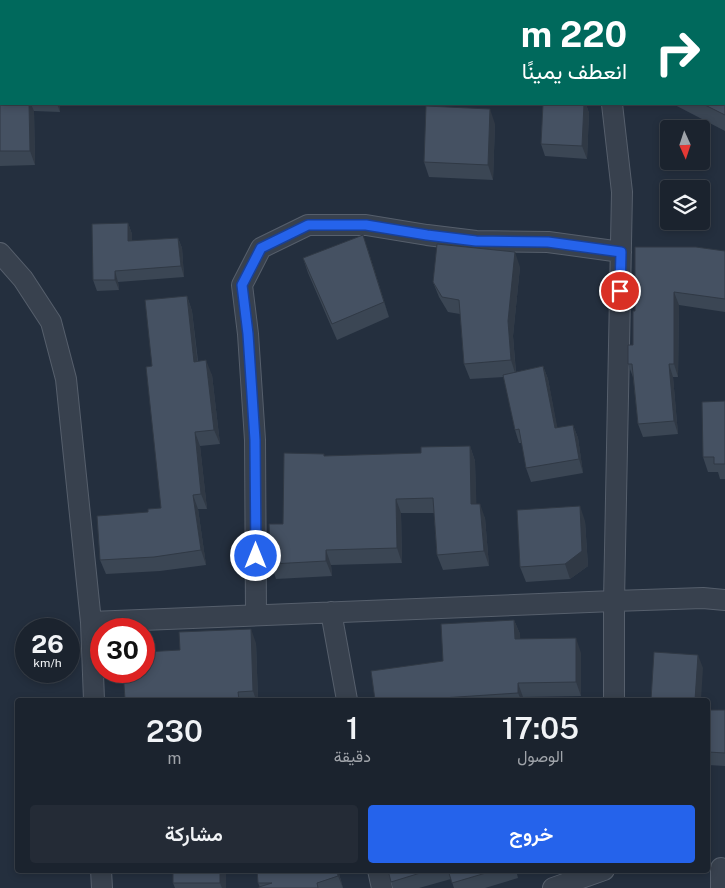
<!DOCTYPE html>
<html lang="ar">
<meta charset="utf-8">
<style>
:root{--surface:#1b232e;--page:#242b36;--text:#f1f3f6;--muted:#a0a4aa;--line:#39404a;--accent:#2563eb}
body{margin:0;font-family:"Public Sans",Vazirmatn,sans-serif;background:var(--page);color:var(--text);direction:rtl;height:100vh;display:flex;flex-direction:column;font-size:19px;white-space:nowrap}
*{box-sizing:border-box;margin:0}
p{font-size:16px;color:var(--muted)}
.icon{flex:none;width:28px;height:28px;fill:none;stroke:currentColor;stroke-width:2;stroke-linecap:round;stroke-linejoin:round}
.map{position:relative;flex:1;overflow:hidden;direction:ltr}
.panel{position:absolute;left:15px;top:698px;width:695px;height:175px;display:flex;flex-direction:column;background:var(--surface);border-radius:5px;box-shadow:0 2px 8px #0003,0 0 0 1px var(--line);direction:rtl}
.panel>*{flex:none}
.banner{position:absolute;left:0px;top:0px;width:725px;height:105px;box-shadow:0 2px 8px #0003,0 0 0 1px var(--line);direction:rtl;background:#00695c;color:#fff;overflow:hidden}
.needle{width:32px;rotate:177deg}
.tools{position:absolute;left:660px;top:120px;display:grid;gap:10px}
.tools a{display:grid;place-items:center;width:50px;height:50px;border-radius:5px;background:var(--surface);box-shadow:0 2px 8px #0003,0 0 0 1px var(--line);font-size:25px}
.speed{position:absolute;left:15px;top:618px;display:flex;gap:10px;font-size:25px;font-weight:700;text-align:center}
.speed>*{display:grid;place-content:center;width:65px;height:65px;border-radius:50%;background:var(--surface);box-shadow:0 2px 8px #0003,0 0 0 1px var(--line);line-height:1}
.speed small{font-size:12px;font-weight:400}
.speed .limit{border:8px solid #d22;background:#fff;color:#111}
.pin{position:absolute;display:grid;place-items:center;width:42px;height:42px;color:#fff;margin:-21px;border:2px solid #fff;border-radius:50%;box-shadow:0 1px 5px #0007}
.me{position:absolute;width:55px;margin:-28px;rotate:0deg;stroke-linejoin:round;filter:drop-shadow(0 0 4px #0008)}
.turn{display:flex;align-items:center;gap:18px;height:105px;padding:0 15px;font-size:22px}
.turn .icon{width:65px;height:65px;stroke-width:2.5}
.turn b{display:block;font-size:35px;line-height:42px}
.eta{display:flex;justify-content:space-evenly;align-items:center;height:85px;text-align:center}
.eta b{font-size:30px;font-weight:600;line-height:35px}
.cta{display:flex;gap:10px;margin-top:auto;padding:10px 15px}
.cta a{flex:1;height:58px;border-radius:5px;background:var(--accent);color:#fff;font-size:20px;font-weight:600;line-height:58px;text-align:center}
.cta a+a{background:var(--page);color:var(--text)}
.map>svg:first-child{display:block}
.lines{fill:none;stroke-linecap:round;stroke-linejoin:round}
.street-casing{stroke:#565f6c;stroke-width:22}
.street{stroke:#38414e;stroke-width:20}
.wall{fill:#3b4654}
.shaded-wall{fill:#303945}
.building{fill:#455162;stroke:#303945}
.route-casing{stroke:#184099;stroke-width:12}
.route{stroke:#2563eb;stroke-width:9}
</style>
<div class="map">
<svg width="725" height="888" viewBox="0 0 725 888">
<rect width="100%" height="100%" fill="#242f3e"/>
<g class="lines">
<defs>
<path id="street" d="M 599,0 L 599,1
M 612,104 L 622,192 L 614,601 L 614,700
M 0,253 L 23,279 L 51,322 L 66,379 L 91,622 L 94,700
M 331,612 L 347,700
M 256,615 L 255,440 L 248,334 L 242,285 L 261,248 L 308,225 L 366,225 L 427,235 L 476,241 L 548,242 L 621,252
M 91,622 L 614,601 L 703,598 L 725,600
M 721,868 L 721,888
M 101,870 L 102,888
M 378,870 L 382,888
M 553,888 L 604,870"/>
</defs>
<use href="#street" class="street-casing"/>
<use href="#street" class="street"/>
</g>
<path class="wall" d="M 725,20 L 725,131 L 673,104 L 724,104 Z
M 0,48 L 1,104 L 60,104 L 60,112 L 34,111 L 35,165 L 0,166 Z
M 543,104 L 586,104 L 589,113 L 587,159 L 545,156 L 541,144 Z
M 495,124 L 493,180 L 429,177 L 424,162 Z
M 128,223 L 132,234 L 132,241 L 178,238 L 182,248 L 184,277 L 118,282 L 119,290 L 97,291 L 93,280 Z
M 368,250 L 389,317 L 337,340 L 308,273 L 303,258 Z
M 725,251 L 725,312 L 679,305 L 678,377 L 673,377 L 678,434 L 643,437 L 638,424 L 633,377 L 628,364 L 633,345 L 635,311 Z
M 520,267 L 513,336 L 516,372 L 543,366 L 548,379 L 557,428 L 573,425 L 578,438 L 583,473 L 531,482 L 526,468 L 522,443 L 519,443 L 515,430 L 504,377 L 470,379 L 464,364 L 460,314 L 448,312 L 439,297 L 433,282 Z
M 187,296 L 192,311 L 198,361 L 212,375 L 220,444 L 200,446 L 207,509 L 198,509 L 206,565 L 160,571 L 106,574 L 100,560 L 148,512 L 161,508 Z
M 725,401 L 725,479 L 720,479 L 718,472 L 708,472 L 703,457 Z
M 470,446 L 475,461 L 476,504 L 485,518 L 489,566 L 443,570 L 437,555 L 434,513 L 401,513 L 402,563 L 331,565 L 332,576 L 276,579 L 271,564 L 283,524 L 324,456 L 421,453 Z
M 585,521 L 588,566 L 570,579 L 526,582 L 520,567 Z
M 514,620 L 520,634 L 520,639 L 581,653 L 581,696 L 523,697 L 523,700 L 375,700 Z
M 256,643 L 258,700 L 116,700 L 125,699 Z
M 708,710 L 725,710 L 725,766 L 708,765 Z
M 173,870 L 226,870 L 226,888 L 175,888 L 173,883 Z
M 338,870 L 343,888 L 259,888 L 260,887 L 258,883 Z
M 388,870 L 516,870 L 518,878 L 485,888 L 454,888 L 451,879 L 419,888 L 393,888 Z"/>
<path class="shaded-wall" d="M 29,104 L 31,104 L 34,111 L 35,165 L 30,151 Z
M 57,104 L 60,104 L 60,112 Z
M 584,104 L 586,104 L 589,113 L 587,159 L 582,146 Z
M 490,109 L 495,124 L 493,180 L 488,165 Z
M 128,223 L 132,234 L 132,252 L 128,241 Z
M 363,235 L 368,250 L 389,317 L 384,302 Z
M 178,238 L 182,248 L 184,277 L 181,266 Z
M 515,252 L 520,267 L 513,336 L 516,376 L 511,360 L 508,321 Z
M 115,271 L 118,282 L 119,290 L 115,280 Z
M 674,292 L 679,305 L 678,377 L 674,364 Z
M 187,296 L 192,311 L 199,376 L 194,362 Z
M 206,360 L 212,375 L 220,444 L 214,430 Z
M 669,364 L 673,377 L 678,434 L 674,421 Z
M 543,366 L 548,379 L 560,441 L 555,428 Z
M 573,425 L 578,438 L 583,473 L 579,459 Z
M 195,432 L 200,446 L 207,509 L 201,494 Z
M 470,446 L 475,461 L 477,519 L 471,504 Z
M 193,495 L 198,509 L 206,565 L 201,550 Z
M 396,499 L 401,513 L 402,563 L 397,548 Z
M 480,504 L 485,518 L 489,566 L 484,551 Z
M 580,506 L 585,521 L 588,566 L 570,579 L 565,564 Z
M 326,550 L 331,565 L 332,576 L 326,561 Z
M 514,620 L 520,634 L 521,654 L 515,639 Z
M 251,629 L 256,643 L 258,700 L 256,700 L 253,691 Z
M 576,638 L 581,653 L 581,696 L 576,682 Z
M 698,655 L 703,668 L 701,700 L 695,700 Z
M 518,683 L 523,697 L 523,700 L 521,700 L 518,693 Z
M 220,870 L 226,870 L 226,888 L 222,888 L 220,883 Z
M 337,870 L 338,870 L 343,888 L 338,876 Z"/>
<path class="building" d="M 411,0 L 477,0 L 477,1 L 412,1 Z
M 508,0 L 559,0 L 559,1 L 508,1 Z
M 672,0 L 687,0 L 690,1 L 671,1 Z
M 724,19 L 725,20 L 725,115 L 703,104 L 724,104 Z
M 0,48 L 1,48 L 1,104 L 29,104 L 30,151 L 0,151 Z
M 543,104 L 584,104 L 582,146 L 541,144 Z
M 426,106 L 490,109 L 488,165 L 424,162 Z
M 128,223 L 128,241 L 178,238 L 181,266 L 115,271 L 115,280 L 93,280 L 92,224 Z
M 363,235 L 384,302 L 332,324 L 303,258 Z
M 437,244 L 515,252 L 508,321 L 511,360 L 464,364 L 459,300 L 442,297 L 433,282 Z
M 635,247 L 696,247 L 725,251 L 725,299 L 674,292 L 674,364 L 669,364 L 674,421 L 638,424 L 632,364 L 628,364 L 628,345 L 633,345 L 633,311 L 635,311 Z
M 187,296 L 194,362 L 206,360 L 214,430 L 195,432 L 201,494 L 193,495 L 201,550 L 154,557 L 100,560 L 97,516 L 148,512 L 148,509 L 161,508 L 146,367 L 152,366 L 145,300 Z
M 543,366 L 555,428 L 573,425 L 579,459 L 526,468 L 519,429 L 515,430 L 503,375 Z
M 725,401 L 725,464 L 714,464 L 714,457 L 703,457 L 702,402 Z
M 470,446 L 471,504 L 480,504 L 484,551 L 437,555 L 433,498 L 396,499 L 397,548 L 326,550 L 326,561 L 271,564 L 269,524 L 283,524 L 284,453 L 324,454 L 324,456 L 421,453 L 421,447 Z
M 580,506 L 582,551 L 565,564 L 520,567 L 517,510 Z
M 514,620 L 515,639 L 576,638 L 576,682 L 518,683 L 518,693 L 427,699 L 427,700 L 375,700 L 371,671 L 443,661 L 441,624 Z
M 251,629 L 253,691 L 238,692 L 239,700 L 116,700 L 125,699 L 123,671 L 144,671 L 144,652 L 180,650 L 179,632 Z
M 654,652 L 698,655 L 695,700 L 651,700 Z
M 708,710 L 725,710 L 725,753 L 708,752 Z
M 173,870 L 220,870 L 220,883 L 173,883 Z
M 257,870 L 337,870 L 338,876 L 317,883 L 318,888 L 259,888 L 259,887 L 272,883 L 258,883 Z
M 388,870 L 430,870 L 391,882 Z
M 448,870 L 496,870 L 452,883 Z"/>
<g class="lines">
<defs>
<path id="route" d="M 256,556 L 255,440 L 248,334 L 242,285 L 261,248 L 308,225 L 366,225 L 427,235 L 476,241 L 548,242 L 621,252 L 620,291"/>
</defs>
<use href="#route" class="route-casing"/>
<use href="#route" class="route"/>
</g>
</svg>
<div class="tools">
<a><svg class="needle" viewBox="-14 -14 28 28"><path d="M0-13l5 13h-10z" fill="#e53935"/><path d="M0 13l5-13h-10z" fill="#a0a4aa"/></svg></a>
<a><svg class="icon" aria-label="layers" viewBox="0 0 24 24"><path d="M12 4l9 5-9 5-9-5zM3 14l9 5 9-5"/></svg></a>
</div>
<div class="speed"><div>26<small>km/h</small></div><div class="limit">30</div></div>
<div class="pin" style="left:620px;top:291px;background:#d93025"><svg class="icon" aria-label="arrive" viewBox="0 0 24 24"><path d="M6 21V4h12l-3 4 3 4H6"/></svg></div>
<svg class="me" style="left:256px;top:556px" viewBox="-20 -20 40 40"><circle r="17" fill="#2563eb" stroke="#fff" stroke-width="3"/><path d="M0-11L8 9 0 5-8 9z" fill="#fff"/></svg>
<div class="banner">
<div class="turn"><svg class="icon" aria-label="right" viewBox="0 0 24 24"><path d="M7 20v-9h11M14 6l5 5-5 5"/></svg><div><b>220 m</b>انعطف يمينًا</div></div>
</div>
<section class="panel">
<div class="eta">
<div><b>17:05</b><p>الوصول</p></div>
<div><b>1</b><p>دقيقة</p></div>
<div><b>230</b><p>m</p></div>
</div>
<div class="cta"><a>خروج</a><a>مشاركة</a></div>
</section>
</div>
